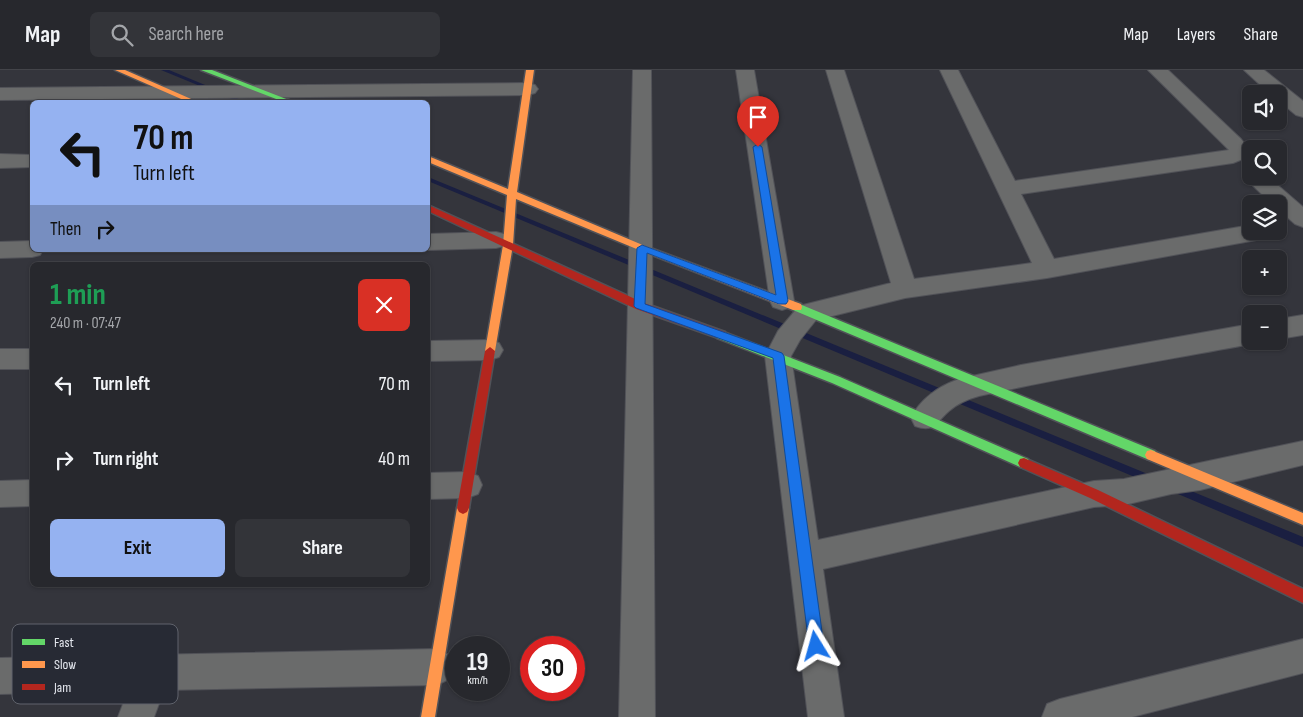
<!DOCTYPE html>
<meta charset="utf-8">
<style>
:root{--surface:#27282d;--page:#333439;--text:#f1f3f6;--muted:#a4a6aa;--line:#434449;--accent:#95b2f1}
body{margin:0;font-family:"Sofia Sans Condensed",sans-serif;background:var(--page);color:var(--text);height:100vh;display:flex;flex-direction:column;font-size:19px;white-space:nowrap}
*{box-sizing:border-box;margin:0}
p{font-size:16px;color:var(--muted)}
.icon{flex:none;width:28px;height:28px;fill:none;stroke:currentColor;stroke-width:2;stroke-linecap:round;stroke-linejoin:round}
.map{position:relative;flex:1;overflow:hidden}
.side{position:absolute;left:30px;top:192px;width:400px;height:325px;display:flex;flex-direction:column;background:var(--surface);border-radius:8px;box-shadow:0 1px 4px #0004,0 0 0 1px var(--line)}
.side>*{flex:none}
.top-card{position:absolute;left:30px;top:30px;width:400px;height:152px;border-radius:8px;box-shadow:0 1px 4px #0004,0 0 0 1px var(--line);background:#95b2f1;color:#111;overflow:hidden}
.buttons{position:absolute;left:1242px;top:15px;display:grid;gap:10px}
.buttons a{display:grid;place-items:center;width:45px;height:45px;border-radius:8px;background:var(--surface);box-shadow:0 1px 4px #0004,0 0 0 1px var(--line);font-size:25px}
.speed{position:absolute;left:445px;top:566px;display:flex;gap:10px;font-size:25px;font-weight:700;text-align:center}
.speed>*{display:grid;place-content:center;width:65px;height:65px;border-radius:50%;background:var(--surface);box-shadow:0 1px 4px #0004,0 0 0 1px var(--line);line-height:1}
.speed small{font-size:12px;font-weight:400}
.speed .limit{border:8px solid #d22;background:#fff;color:#111}
.pin{position:absolute;display:grid;place-items:center;width:42px;height:42px;color:#fff;margin:-51px -21px;border-radius:50% 50% 50% 0;rotate:-45deg;box-shadow:0 0 5px #0007}
.pin .icon{rotate:45deg}
.me{position:absolute;width:55px;margin:-28px;rotate:352deg;stroke-linejoin:round;filter:drop-shadow(0 0 4px #0008)}
.turn{display:flex;align-items:center;gap:18px;height:105px;padding:0 20px;font-size:22px}
.turn .icon{width:65px;height:65px;stroke-width:2.5}
.turn b{display:block;font-size:35px;line-height:42px}
.then{display:flex;align-items:center;height:48px;padding:0 20px;background:#0003;gap:10px;font-size:19px}
.round{display:grid;place-items:center;flex:none;width:52px;height:52px;border-radius:8px;background:var(--page)}
.headline{display:flex;align-items:center;justify-content:space-between;height:85px;padding:0 20px}
h1{font-size:30px;font-weight:700;line-height:38px;color:#1e9e55}
.cta{display:flex;gap:10px;margin-top:auto;padding:10px 20px}
.cta a{flex:1;height:58px;border-radius:8px;background:var(--accent);color:#111;font-size:20px;font-weight:700;line-height:58px;text-align:center}
.cta a+a{background:var(--page);color:var(--text)}
ul{padding:0;list-style:none}
li{display:flex;align-items:center;gap:15px;height:75px;padding:0 20px}
li div{flex:1}
li b{display:block;font-size:19px}
li em{font-style:normal}
header{display:flex;align-items:center;gap:30px;box-sizing:border-box;height:70px;padding:0 25px;background:var(--surface);border-bottom:1px solid var(--line)}
header strong{font-size:24px}
nav{display:flex;gap:28px;margin-inline-start:auto;font-size:18px}
.search{width:350px;height:45px;background:var(--page);display:flex;align-items:center;gap:12px;box-sizing:border-box;padding:0 18px;border-radius:8px;color:var(--muted);font-size:19px}
.map>svg:first-child{display:block}
.lines{fill:none;stroke-linecap:round;stroke-linejoin:round}
.stream{fill:#1a1f41;fill-rule:evenodd}
.street-casing{stroke:#515258;stroke-width:2}
.fast-casing{stroke:#515258;stroke-width:3}
.slow-casing{stroke:#515258;stroke-width:3}
.jam-casing{stroke:#515258;stroke-width:3}
.street{fill:#6a6b6b;fill-rule:evenodd}
.fast{fill:#63d668;fill-rule:evenodd}
.slow{fill:#ff974d;fill-rule:evenodd}
.jam{fill:#b3261e;fill-rule:evenodd}
.route{fill:#1a73e8;stroke:#114b97}
.key{fill:#272a34;stroke:#60636c;stroke-width:1}
.key-label{font-size:14px;fill:#e5e8ef}
</style>
<header>
<strong>Map</strong>
<div class="search"><svg class="icon" aria-label="search" viewBox="0 0 24 24"><circle cx="10" cy="10" r="6"/><path d="M15 15l6 6"/></svg>Search here</div>
<nav><a>Map</a><a>Layers</a><a>Share</a></nav>
</header>
<div class="map">
<svg width="1303" height="647" viewBox="0 0 1303 647">
<rect width="100%" height="100%" fill="#34353c"/>
<g class="lines">
<path class="stream" d="M 161,0 L 169,0 L 246,32 L 239,32 Z
M 428,107 L 1155,407 L 1157,410 L 1155,413 L 1152,414 L 1149,413 L 428,111 Z
M 1174,414 L 1303,467 L 1303,477 L 1171,421 L 1169,418 L 1171,415 Z"/>
<defs>
<path id="street" d="M 633,0 L 651,0 L 655,647 L 619,647 Z
M 736,0 L 754,0 L 794,231 L 791,237 L 782,240 L 773,237 L 770,231 Z
M 826,0 L 844,0 L 914,209 L 1032,193 L 940,0 L 958,0 L 1015,111 L 1229,80 L 1148,0 L 1168,0 L 1241,69 L 1251,82 L 1248,87 L 1233,93 L 1021,124 L 1054,189 L 1251,155 L 1251,161 L 1273,161 L 1270,167 L 1262,169 L 1047,208 L 905,228 L 816,250 L 800,270 L 791,286 L 818,470 L 1094,411 L 1124,409 L 1303,371 L 1303,395 L 1200,420 L 1171,424 L 1124,435 L 1094,437 L 823,499 L 844,647 L 808,647 L 765,286 L 778,261 L 799,236 L 891,213 Z
M 1244,0 L 1264,0 L 1303,31 L 1303,47 L 1296,45 L 1279,31 L 1279,24 L 1270,24 Z
M 528,13 L 535,15 L 538,19 L 535,23 L 528,25 L 0,30 L 0,18 Z
M 0,84 L 32,85 L 32,97 L 0,98 Z
M 1251,100 L 1251,106 L 1267,106 L 1303,137 L 1303,157 L 1295,154 L 1279,140 L 1279,134 L 1272,134 L 1243,106 L 1246,101 Z
M 496,162 L 504,164 L 508,170 L 504,176 L 496,178 L 428,180 L 428,164 Z
M 32,171 L 32,180 L 43,180 L 40,185 L 32,187 L 0,188 L 0,172 Z
M 1303,245 L 1303,265 L 1279,269 L 1279,249 Z
M 1251,254 L 1251,271 L 1259,271 L 1251,274 C 1160,291 1069,306 979,326 C 968,329 958,333 949,341 C 936,352 935,363 915,356 L 911,348 C 920,329 939,316 959,309 L 1021,295 Z
M 490,270 L 499,273 L 503,280 L 499,287 L 490,290 L 428,291 L 428,271 Z
M 0,279 L 32,279 L 32,299 L 0,299 Z
M 467,402 L 478,406 L 482,415 L 478,424 L 467,428 L 428,429 L 428,403 Z
M 32,410 L 32,436 L 0,437 L 0,411 Z
M 1303,569 L 1303,603 L 1132,647 L 1042,647 L 1047,634 L 1060,629 Z
M 437,579 L 449,585 L 455,597 L 449,609 L 437,615 L 164,620 L 154,647 L 118,647 L 128,621 L 0,624 L 0,588 Z"/>
<path id="fast" d="M 201,0 L 212,0 L 294,32 L 284,32 Z
M 797,233 L 1155,381 L 1157,385 L 1155,389 L 1151,390 L 1147,389 L 793,240 L 792,237 L 793,234 Z
M 721,261 L 840,307 L 1028,389 L 1030,393 L 1028,397 L 1024,398 L 1020,397 L 832,313 L 717,268 L 716,265 L 717,262 Z"/>
<path id="slow" d="M 115,0 L 125,0 L 198,32 L 188,32 Z
M 526,0 L 534,0 L 517,122 L 645,176 L 801,234 L 802,237 L 801,240 L 793,240 L 639,180 L 516,129 L 513,175 L 495,281 L 494,284 L 486,284 L 485,281 L 503,175 L 507,125 L 428,92 L 428,86 L 508,119 Z
M 1151,380 L 1303,443 L 1303,455 L 1147,389 L 1145,385 L 1147,381 Z
M 463,432 L 467,434 L 469,438 L 435,647 L 421,647 L 457,438 L 459,434 Z"/>
<path id="jam" d="M 428,135 L 644,233 L 725,262 L 726,265 L 721,269 L 636,239 L 428,141 Z
M 490,277 L 495,281 L 469,438 L 467,442 L 463,444 L 459,442 L 457,438 L 485,281 Z
M 1024,388 L 1098,420 L 1303,519 L 1303,533 L 1090,428 L 1020,397 L 1018,393 L 1020,389 Z"/>
</defs>
<use href="#street" class="street-casing"/>
<use href="#fast" class="fast-casing"/>
<use href="#slow" class="slow-casing"/>
<use href="#jam" class="jam-casing"/>
<use href="#street" class="street"/>
<use href="#fast" class="fast"/>
<use href="#slow" class="slow"/>
<use href="#jam" class="jam"/>
</g>
<path class="route" d="M 758,74 L 762,77 L 788,231 L 786,234 L 779,234 L 647,183 L 645,234 L 782,283 L 784,286 L 824,576 L 821,581 L 816,583 L 811,581 L 809,576 L 773,288 L 636,238 L 634,236 L 637,178 L 642,175 L 776,225 L 753,77 Z"/>
<rect x="12" y="554" width="166" height="80" rx="8" class="key"/>
<rect x="22" y="569" width="23" height="6" fill="#63d668"/>
<rect x="22" y="591" width="23" height="7" fill="#ff974d"/>
<rect x="22" y="614" width="23" height="6" fill="#b3261e"/>
<g class="key-label">
<text x="54" y="577">Fast</text>
<text x="54" y="599">Slow</text>
<text x="54" y="622">Jam</text>
</g>
</svg>
<div class="buttons">
<a><svg class="icon" aria-label="sound" viewBox="0 0 24 24"><path d="M4 9h4l5-4v14l-5-4H4zM17 9q2 3 0 6"/></svg></a>
<a><svg class="icon" aria-label="search" viewBox="0 0 24 24"><circle cx="10" cy="10" r="6"/><path d="M15 15l6 6"/></svg></a>
<a><svg class="icon" aria-label="layers" viewBox="0 0 24 24"><path d="M12 4l9 5-9 5-9-5zM3 14l9 5 9-5"/></svg></a>
<a>+</a>
<a>−</a>
</div>
<div class="speed"><div>19<small>km/h</small></div><div class="limit">30</div></div>
<div class="pin" style="left:758px;top:77px;background:#d93025"><svg class="icon" aria-label="arrive" viewBox="0 0 24 24"><path d="M6 21V4h12l-3 4 3 4H6"/></svg></div>
<svg class="me" style="left:816px;top:576px" viewBox="-20 -20 40 40"><path d="M0-17L14 15 0 8-14 15z" fill="#1a73e8" stroke="#fff" stroke-width="4"/></svg>
<div class="top-card">
<div class="turn"><svg class="icon" aria-label="left" viewBox="0 0 24 24"><path d="M17 20v-9H6M10 6l-5 5 5 5"/></svg><div><b>70 m</b>Turn left</div></div>
<div class="then">Then<svg class="icon" aria-label="right" viewBox="0 0 24 24"><path d="M7 20v-9h11M14 6l5 5-5 5"/></svg></div>
</div>
<section class="side">
<div class="headline"><div><h1>1 min</h1><p>240 m · 07:47</p></div><a class="round" style="background:#d93025;color:#fff"><svg class="icon" aria-label="close" viewBox="0 0 24 24"><path d="M6 6l12 12M18 6L6 18"/></svg></a></div>
<ul>
<li><svg class="icon" aria-label="left" viewBox="0 0 24 24"><path d="M17 20v-9H6M10 6l-5 5 5 5"/></svg><div><b>Turn left</b></div><em>70 m</em></li>
<li><svg class="icon" aria-label="right" viewBox="0 0 24 24"><path d="M7 20v-9h11M14 6l5 5-5 5"/></svg><div><b>Turn right</b></div><em>40 m</em></li>
</ul>
<div class="cta"><a>Exit</a><a>Share</a></div>
</section>
</div>
